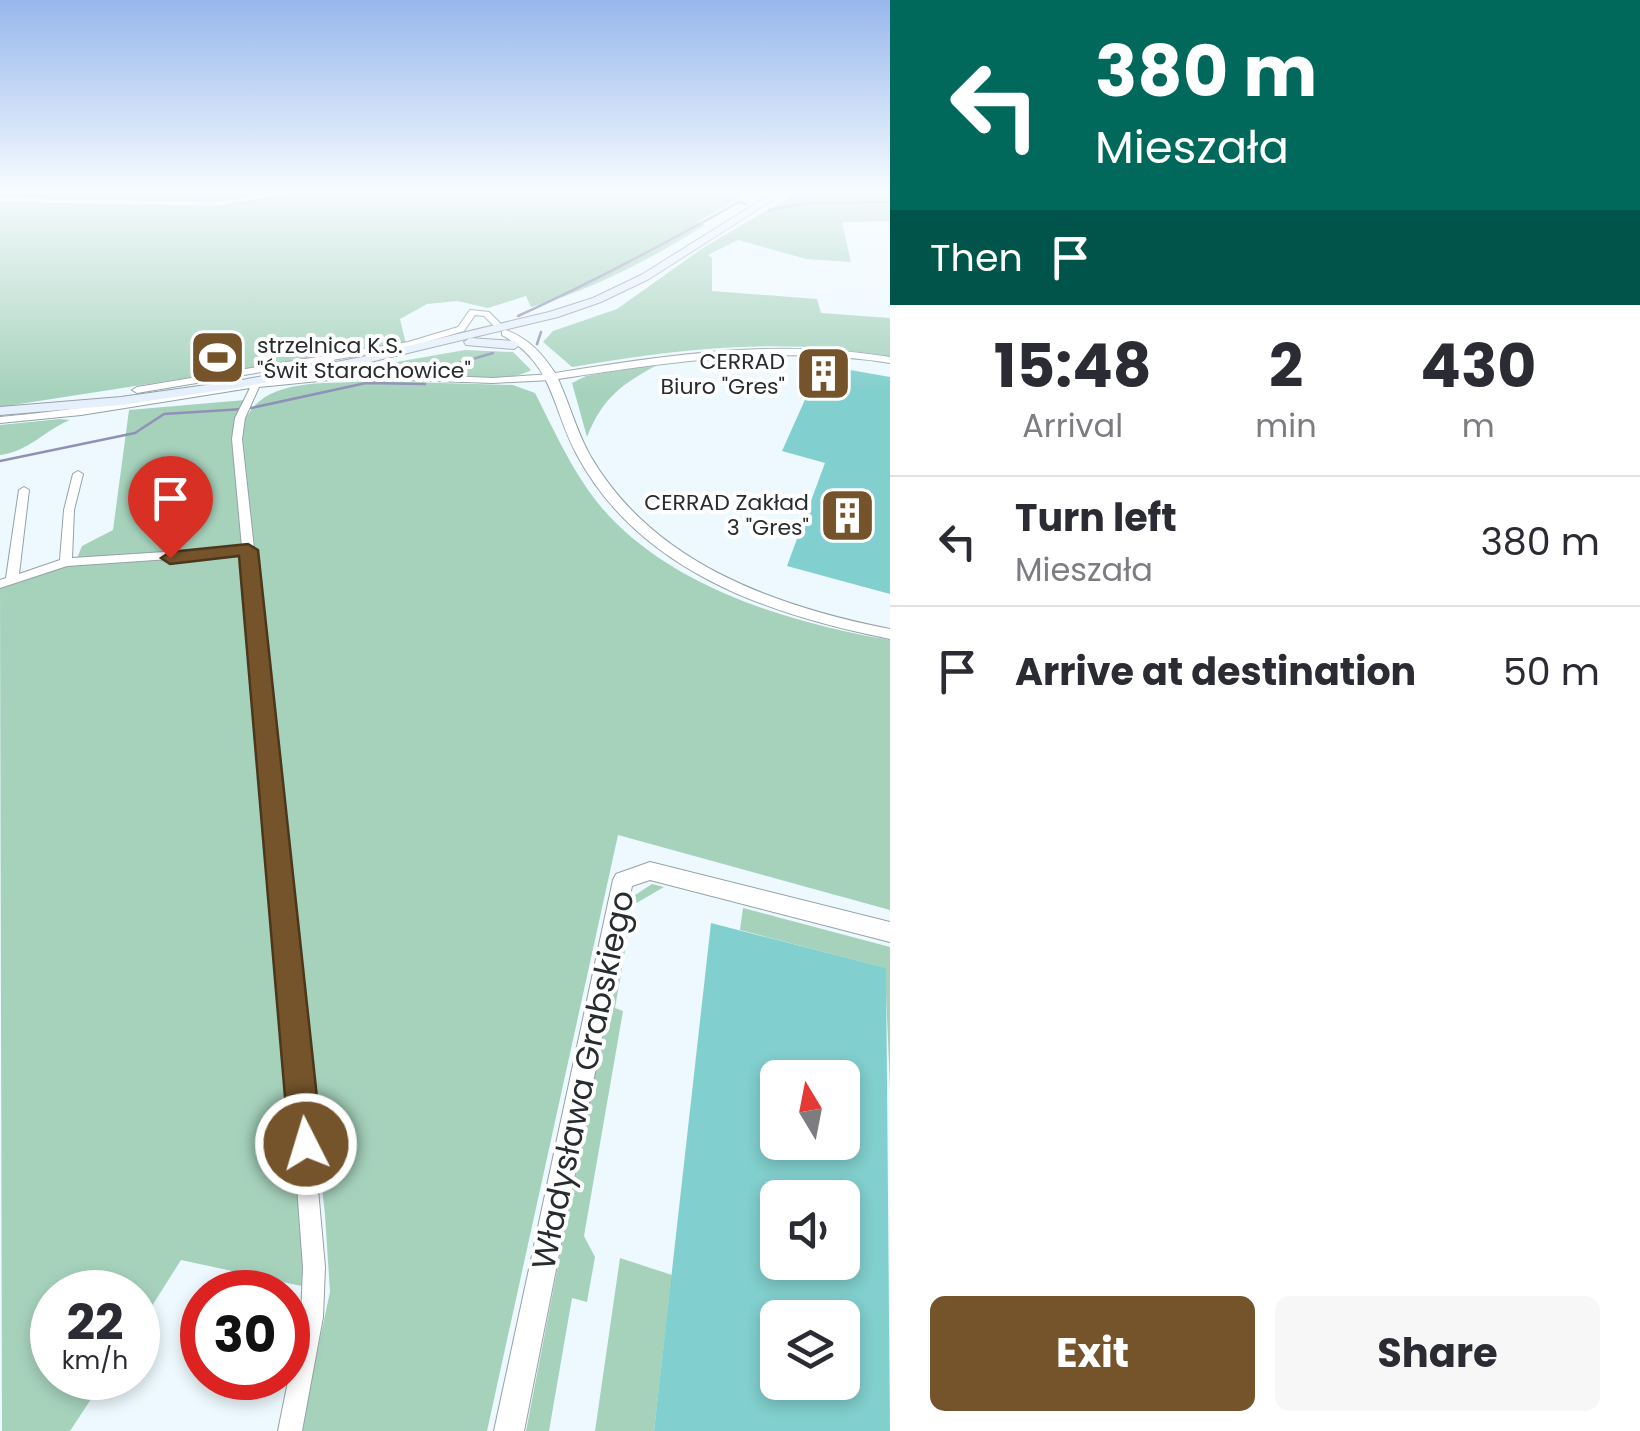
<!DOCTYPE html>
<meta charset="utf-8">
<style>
:root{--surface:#fff;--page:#f7f7f7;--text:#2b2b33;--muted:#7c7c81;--line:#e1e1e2;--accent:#75542b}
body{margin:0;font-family:Poppins,sans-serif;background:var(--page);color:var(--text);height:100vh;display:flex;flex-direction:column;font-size:38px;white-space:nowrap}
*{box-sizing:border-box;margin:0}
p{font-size:32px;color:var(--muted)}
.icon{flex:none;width:55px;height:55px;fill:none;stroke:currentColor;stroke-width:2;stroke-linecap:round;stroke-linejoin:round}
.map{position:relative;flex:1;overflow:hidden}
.sheet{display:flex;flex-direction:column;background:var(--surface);width:750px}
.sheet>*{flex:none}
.top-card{background:#00695c;color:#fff;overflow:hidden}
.needle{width:65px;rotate:350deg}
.buttons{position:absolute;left:760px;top:1060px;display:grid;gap:20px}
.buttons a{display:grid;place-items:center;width:100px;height:100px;border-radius:15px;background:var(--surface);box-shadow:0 5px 15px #0003;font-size:50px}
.speed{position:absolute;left:30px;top:1270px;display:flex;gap:20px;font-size:50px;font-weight:700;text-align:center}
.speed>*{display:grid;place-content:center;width:130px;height:130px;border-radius:50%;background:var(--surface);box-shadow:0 5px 15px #0003;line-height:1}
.speed small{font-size:25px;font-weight:400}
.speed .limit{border:15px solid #d22;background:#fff;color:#111}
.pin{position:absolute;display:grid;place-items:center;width:85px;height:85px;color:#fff;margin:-102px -42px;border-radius:50% 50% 50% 0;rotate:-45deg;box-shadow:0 0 10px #0007}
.pin .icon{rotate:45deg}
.me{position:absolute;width:110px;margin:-55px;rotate:355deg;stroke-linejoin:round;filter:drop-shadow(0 0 8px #0008)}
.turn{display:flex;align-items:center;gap:35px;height:210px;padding:0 40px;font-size:45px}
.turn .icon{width:130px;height:130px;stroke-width:2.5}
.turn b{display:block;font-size:70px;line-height:85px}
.then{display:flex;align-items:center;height:95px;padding:0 40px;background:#0003;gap:20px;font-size:38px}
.eta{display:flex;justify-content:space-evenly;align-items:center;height:170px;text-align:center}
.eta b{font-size:60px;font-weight:700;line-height:70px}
.cta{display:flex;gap:20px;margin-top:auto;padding:20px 40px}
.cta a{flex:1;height:115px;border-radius:15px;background:var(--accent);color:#fff;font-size:40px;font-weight:700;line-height:115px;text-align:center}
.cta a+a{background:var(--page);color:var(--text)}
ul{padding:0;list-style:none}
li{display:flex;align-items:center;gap:30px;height:130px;padding:0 40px;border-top:2px solid var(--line)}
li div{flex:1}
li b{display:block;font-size:38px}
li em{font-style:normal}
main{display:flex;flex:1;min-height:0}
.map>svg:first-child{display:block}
.green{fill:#a6d2bc}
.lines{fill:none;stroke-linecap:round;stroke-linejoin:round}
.stream{stroke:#9190b7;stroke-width:2.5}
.building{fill:#81cfce;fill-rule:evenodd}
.minor-casing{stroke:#94a2a8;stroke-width:2}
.tertiary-casing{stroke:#94a2a8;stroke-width:2}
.secondary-casing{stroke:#94a2a8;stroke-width:2}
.minor{fill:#fff;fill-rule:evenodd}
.tertiary{fill:#fff;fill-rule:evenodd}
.secondary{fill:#e6effc;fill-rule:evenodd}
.route{fill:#75542b;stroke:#4c371c;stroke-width:2.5}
.labels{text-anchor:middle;stroke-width:8;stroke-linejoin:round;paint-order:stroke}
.far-poi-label{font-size:22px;fill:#272c2f;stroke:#fff;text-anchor:end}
.near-street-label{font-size:32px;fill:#272c2f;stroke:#fff}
</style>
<main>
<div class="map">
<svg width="890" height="1431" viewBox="0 0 890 1431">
<rect width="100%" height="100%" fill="#edf9fe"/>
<path class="green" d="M 0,192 L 750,192 L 697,222 L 705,225 C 649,260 594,289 531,307 L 526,296 L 488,308 L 457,301 L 427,304 L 400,319 L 406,344 L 0,407 Z
M 798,192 L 890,192 L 890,221 L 842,222 L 851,262 L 806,259 L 738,240 L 708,255 L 712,258 L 712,291 L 817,299 L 821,313 L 890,318 L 890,357 C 782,336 679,349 572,367 L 543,342 L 553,331 L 617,309 L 703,248 Z
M 465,350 L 513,352 L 531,370 C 500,389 386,372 345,371 Z
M 659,364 C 622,384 603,397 587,437 L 572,383 L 586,376 Z
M 371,381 L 513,385 L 535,393 C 558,438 579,487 616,523 C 686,592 796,624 890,640 L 890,910 L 618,835 L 487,1431 L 300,1431 L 330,1292 L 325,1215 L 241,432 C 254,375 324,385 371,381 Z
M 245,400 L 234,433 L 246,618 L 306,1287 L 181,1260 L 138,1328 L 138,1292 L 52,1292 L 52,1378 L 105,1378 L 70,1431 L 2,1431 L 0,588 L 75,563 L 82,546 L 113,530 L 129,410 Z
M 60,419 L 70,420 C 45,430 28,452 0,455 L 0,425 Z
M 652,884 L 664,887 L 633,905 L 615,1008 L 623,1011 L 584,1236 L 595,1257 L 587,1302 L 572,1298 L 549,1431 L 526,1431 L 629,899 Z
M 743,908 L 890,947 L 890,1089 L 885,968 L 740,930 Z
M 620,1258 L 672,1275 L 654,1431 L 595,1431 Z"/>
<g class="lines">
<path class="stream" d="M 769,210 L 807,203 L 890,202
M 518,316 C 593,282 666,243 739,202 L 746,204
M 537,344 L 541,332
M 432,371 L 493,353
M 251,408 L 366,383 L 425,384
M 0,461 L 135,433 L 164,414 L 243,409"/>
</g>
<path class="building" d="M 822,365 L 890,377 L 890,594 L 787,566 L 825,463 L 782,451 L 808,393 L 825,397 L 833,379 L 818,375 Z
M 711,923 L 886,968 L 890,1431 L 654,1431 ZM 778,1078 L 842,1078 L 842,1142 L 778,1142 ZM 778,1198 L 842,1198 L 842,1262 L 778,1262 ZM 778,1318 L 842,1318 L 842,1382 L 778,1382 Z"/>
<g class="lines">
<defs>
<path id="minor" d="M 286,192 L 300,192 L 215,206 L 0,202 L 0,198 L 215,202 Z
M 470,310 L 489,312 L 504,327 L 497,329 L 484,316 L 475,315 L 464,331 L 409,347 L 137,393 L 132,390 L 137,387 L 408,342 L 458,327 Z
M 378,373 L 493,378 L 551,374 L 555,377 L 551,380 L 493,383 L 349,378 L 259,387 L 245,418 L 242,439 L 289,867 L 325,1267 L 323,1317 L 302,1431 L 278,1431 L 301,1317 L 303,1267 L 273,867 L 243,554 L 67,566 L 0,588 L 0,580 L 6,578 L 19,490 L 24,487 L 29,490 L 19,574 L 60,560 L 64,510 L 73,474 L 78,471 L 83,474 L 74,510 L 72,558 L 242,547 L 232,439 L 235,418 L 250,388 L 81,415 L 0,423 L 0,417 C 126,407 251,373 378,373 Z"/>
<path id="tertiary" d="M 506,330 C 529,339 542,353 555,373 C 669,355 774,338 890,357 L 890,363 C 775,345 671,362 558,379 C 570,405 577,433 591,457 C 654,564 775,606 890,629 L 890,639 C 769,615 639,571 577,455 C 552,409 554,363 502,335 L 502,331 Z
M 650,862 L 890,922 L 890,942 L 650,880 L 632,886 L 524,1431 L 494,1431 L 613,880 L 616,874 Z"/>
<path id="secondary" d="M 774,192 L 785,192 L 649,279 L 601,302 L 558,317 L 362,364 L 242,387 L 121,405 L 0,415 L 0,407 L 121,397 L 242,380 L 362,357 L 549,312 L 593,298 L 641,275 Z
M 470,338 L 514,341 L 520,345 L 514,349 L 466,345 L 464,342 Z"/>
</defs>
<use href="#minor" class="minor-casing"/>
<use href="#tertiary" class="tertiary-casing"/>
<use href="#secondary" class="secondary-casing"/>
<use href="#minor" class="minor"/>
<use href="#tertiary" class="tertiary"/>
<use href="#secondary" class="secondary"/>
</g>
<linearGradient id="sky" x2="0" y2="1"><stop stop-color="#97b7ec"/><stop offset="0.49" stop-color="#f7fcff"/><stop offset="1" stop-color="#f7fcff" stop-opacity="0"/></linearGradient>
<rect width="890" height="392" fill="url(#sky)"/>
<path class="route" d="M 248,544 L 258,550 L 322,1144 L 317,1156 L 306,1160 L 294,1156 L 289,1144 L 239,556 L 170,564 L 161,558 L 170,552 Z"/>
<defs>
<symbol id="stadium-square" viewBox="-11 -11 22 22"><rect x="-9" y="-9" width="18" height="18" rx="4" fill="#75542b" stroke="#fff"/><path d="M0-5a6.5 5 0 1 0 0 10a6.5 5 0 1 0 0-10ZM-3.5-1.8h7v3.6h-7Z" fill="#fff"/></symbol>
<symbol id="building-square" viewBox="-11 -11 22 22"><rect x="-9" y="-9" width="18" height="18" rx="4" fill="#75542b" stroke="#fff"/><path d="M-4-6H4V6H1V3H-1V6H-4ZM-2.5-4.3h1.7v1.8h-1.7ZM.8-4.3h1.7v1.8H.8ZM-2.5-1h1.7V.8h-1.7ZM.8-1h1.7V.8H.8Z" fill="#fff"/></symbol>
</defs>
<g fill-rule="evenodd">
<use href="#stadium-square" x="186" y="326" width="63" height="63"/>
<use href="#building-square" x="792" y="342" width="63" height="63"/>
<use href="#building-square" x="816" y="484" width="63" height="63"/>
</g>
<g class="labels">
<g class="far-poi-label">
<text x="257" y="353" text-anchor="start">strzelnica K.S.<tspan x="257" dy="25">"Świt Starachowice"</tspan></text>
<text x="785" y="369">CERRAD<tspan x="785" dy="25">Biuro "Gres"</tspan></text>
<text x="809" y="510">CERRAD Zakład<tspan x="809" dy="25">3 "Gres"</tspan></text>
</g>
<g class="near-street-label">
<text transform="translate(583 1080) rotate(-78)" y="11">Władysława Grabskiego</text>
</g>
</g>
</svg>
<div class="buttons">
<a><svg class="needle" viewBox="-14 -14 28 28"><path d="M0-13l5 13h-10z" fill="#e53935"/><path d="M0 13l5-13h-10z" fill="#7c7c81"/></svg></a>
<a><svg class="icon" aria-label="sound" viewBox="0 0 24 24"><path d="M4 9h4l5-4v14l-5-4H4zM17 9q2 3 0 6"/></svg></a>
<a><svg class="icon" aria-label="layers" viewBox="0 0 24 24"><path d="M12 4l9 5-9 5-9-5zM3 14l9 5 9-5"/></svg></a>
</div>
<div class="speed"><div>22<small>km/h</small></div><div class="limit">30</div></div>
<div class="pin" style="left:170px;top:558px;background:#d93025"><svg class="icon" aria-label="arrive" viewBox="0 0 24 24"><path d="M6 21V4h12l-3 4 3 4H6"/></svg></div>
<svg class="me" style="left:306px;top:1144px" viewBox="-20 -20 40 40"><circle r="17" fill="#75542b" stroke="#fff" stroke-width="3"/><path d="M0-11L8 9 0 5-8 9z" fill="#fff"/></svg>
</div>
<section class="sheet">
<div class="top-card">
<div class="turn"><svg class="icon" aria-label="left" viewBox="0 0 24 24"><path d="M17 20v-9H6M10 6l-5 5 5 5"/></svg><div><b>380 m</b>Mieszała</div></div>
<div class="then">Then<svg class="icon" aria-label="arrive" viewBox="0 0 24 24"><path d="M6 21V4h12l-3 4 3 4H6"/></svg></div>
</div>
<div class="eta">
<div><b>15:48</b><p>Arrival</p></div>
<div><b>2</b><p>min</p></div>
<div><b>430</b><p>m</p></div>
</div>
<ul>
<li><svg class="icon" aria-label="left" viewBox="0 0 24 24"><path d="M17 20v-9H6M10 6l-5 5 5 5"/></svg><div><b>Turn left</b><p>Mieszała</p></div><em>380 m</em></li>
<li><svg class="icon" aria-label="arrive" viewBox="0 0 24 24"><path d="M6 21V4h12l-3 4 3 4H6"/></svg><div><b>Arrive at destination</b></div><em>50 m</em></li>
</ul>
<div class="cta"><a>Exit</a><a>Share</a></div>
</section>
</main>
